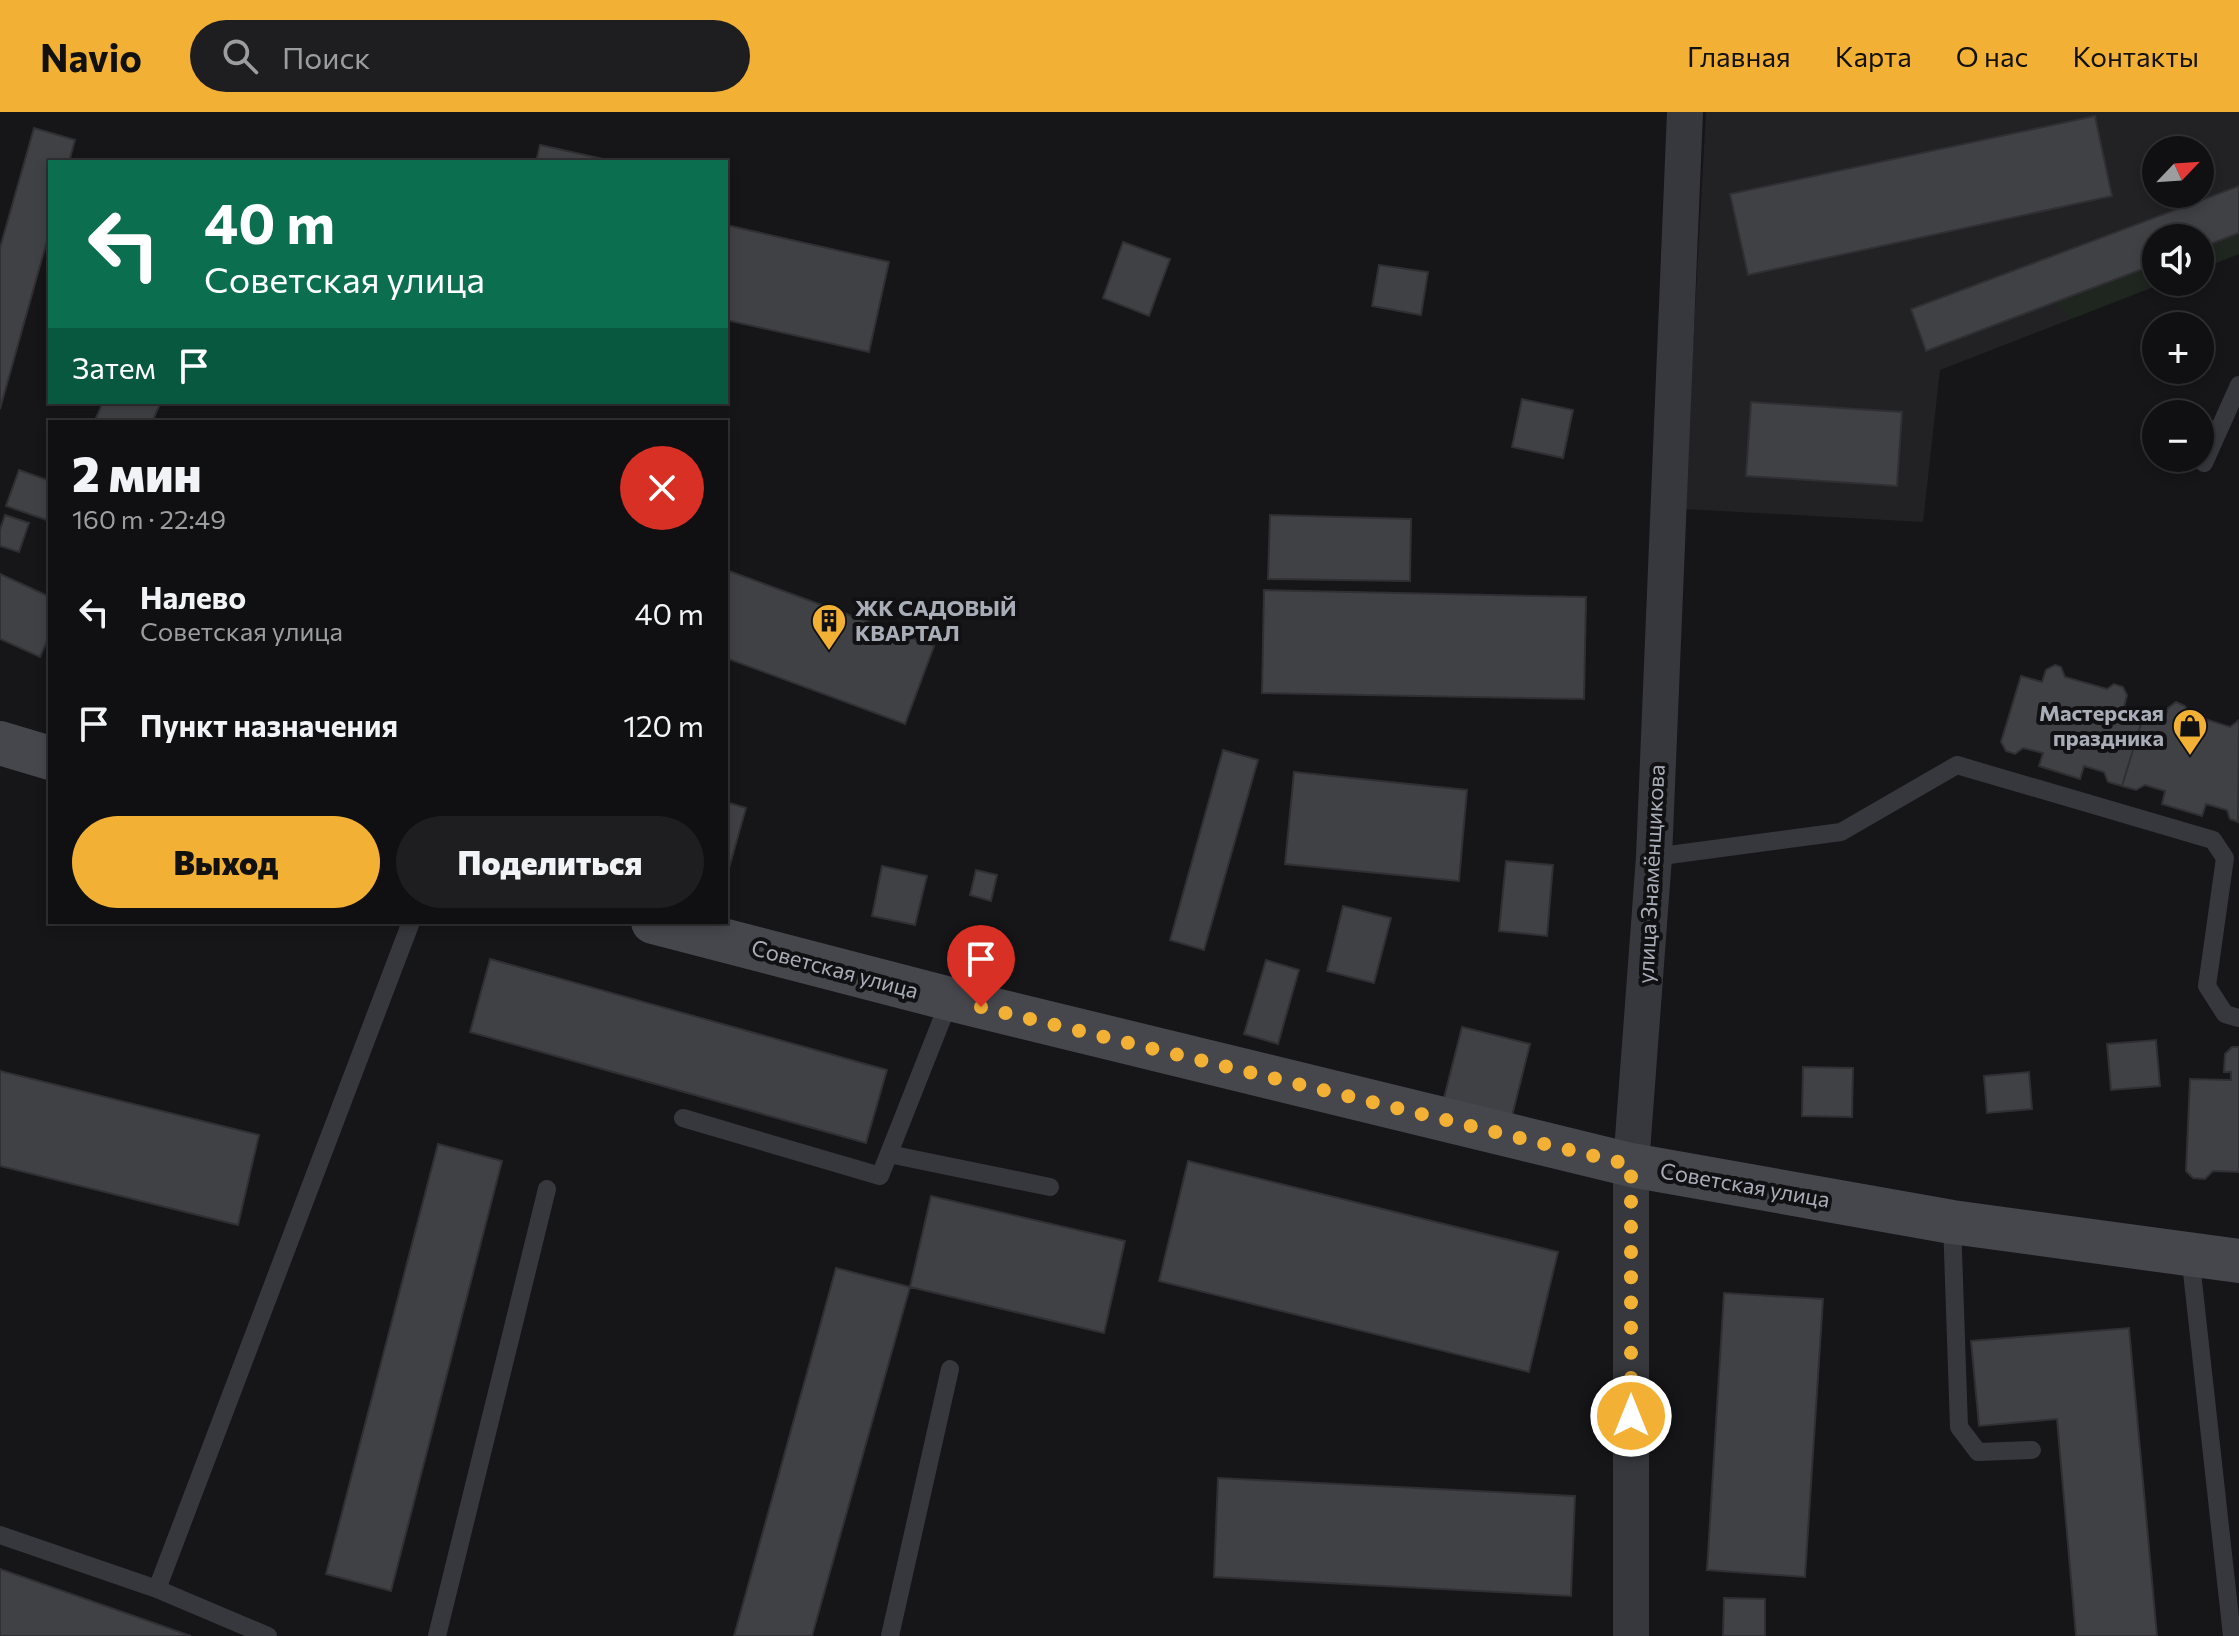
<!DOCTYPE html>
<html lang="ru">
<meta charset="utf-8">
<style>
:root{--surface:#101012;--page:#1e1e20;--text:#f1f3f6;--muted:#9c9d9f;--line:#303032;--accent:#f2b134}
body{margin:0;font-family:Commissioner,sans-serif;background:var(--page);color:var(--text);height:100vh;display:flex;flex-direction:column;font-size:30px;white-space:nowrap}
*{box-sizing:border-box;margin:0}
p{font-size:26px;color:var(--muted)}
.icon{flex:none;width:44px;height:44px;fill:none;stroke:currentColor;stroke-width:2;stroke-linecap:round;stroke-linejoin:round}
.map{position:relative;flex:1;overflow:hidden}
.drawer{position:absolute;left:48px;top:308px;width:680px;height:504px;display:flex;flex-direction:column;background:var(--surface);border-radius:0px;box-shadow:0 4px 12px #0003,0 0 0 2px var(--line)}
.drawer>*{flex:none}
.guide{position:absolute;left:48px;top:48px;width:680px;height:244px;border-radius:0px;box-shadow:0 4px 12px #0003,0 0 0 2px var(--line);background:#0b6e4f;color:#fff;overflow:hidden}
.needle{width:52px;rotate:65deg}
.fabs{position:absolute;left:2142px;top:24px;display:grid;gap:16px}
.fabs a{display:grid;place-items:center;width:72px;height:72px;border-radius:50%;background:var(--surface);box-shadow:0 4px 12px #0003,0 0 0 2px var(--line);font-size:40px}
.pin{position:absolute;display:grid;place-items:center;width:68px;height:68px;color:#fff;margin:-82px -34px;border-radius:50% 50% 50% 0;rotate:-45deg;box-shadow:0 0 8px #0007}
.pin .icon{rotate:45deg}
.me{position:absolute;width:88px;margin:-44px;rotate:0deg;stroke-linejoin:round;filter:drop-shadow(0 0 6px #0008)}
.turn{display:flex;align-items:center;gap:28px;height:168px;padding:0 24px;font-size:36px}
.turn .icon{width:104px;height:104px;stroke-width:2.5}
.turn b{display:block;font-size:56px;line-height:68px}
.then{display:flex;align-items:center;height:76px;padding:0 24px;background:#0003;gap:16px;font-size:30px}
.round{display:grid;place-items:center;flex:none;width:84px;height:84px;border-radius:42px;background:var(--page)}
.head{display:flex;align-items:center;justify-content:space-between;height:136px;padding:0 24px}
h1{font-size:48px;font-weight:800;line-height:60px}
.cta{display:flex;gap:16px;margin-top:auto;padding:16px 24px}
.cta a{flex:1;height:92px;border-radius:48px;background:var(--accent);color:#111;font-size:32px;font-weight:800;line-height:92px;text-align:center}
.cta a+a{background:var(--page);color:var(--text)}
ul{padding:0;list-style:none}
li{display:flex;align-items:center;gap:24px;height:112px;padding:0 24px}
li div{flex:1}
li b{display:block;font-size:30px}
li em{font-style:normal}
header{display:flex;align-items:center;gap:48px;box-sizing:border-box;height:112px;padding:0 40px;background:var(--accent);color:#111}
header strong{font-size:38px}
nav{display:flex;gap:44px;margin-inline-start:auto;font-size:28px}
.search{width:560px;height:72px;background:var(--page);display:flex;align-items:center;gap:20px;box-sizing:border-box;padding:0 28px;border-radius:44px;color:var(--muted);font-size:30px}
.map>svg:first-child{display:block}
.built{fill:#222225;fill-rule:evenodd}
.green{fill:#1e261f}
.building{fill:#404145;stroke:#303034;stroke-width:2}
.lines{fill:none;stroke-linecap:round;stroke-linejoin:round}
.lane{stroke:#37383d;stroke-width:18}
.street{stroke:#37383d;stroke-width:36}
.secondary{stroke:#45474d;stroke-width:44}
.route{stroke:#f2b134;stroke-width:14;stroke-dasharray:0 25.2}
.labels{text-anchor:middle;stroke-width:8;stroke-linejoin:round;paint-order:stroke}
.poi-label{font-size:22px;font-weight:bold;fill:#a8adb8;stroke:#111113;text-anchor:start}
.street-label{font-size:22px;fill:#a8adb8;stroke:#111113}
</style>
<header>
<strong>Navio</strong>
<div class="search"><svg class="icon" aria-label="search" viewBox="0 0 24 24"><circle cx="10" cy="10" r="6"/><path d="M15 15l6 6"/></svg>Поиск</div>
<nav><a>Главная</a><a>Карта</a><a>О нас</a><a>Контакты</a></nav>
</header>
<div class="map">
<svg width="2239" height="1524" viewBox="0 0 2239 1524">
<rect width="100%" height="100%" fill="#161618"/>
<path class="built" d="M 1706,0 L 2239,0 L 2239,142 L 2200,157 L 2200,126 L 2156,126 L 2156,170 L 2166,170 L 1940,258 L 1923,410 L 1684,397 ZM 2156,38 L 2200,38 L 2200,82 L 2156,82 Z"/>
<path class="green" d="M 2239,121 L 2239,142 L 2200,157 L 2200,136 Z
M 2156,152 L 2156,170 L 2166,170 L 2071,207 L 2055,190 Z"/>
<path class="building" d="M 2095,4 L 2112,84 L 1748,163 L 1730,82 Z
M 34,16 L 75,28 L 69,50 L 50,50 L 50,118 L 0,297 L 0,136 Z
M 540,33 L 617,50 L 536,50 Z
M 2239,74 L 2239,121 L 2200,136 L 2200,126 L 2156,126 L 2156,152 L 1926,239 L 1911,197 Z
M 726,113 L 889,150 L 869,240 L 726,208 Z
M 1123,130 L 1170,147 L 1149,204 L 1103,186 Z
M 1379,153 L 1428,160 L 1421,203 L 1372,194 Z
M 1522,287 L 1573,298 L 1563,346 L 1512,335 Z
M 103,290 L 161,290 L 152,310 L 106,310 L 96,306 Z
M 1751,290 L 1902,300 L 1897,374 L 1746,364 Z
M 19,358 L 50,369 L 50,409 L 6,394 Z
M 5,403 L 29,411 L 19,440 L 0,434 L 0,418 Z
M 1270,403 L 1411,407 L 1410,469 L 1268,467 Z
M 729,459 L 934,534 L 905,612 L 726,546 L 726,468 Z
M 0,462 L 50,485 L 50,522 L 40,545 L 0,527 Z
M 1264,478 L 1586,485 L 1584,587 L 1262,581 Z
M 2055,553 L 2061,555 L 2065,565 L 2107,577 L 2114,572 L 2123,575 L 2127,583 L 2124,595 L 2144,602 L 2122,674 L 2108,670 L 2104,660 L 2084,654 L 2080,667 L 2039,654 L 2043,641 L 2023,636 L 2015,642 L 2006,639 L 2001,630 L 2021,564 L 2042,570 L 2046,558 Z
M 2176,590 L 2185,594 L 2189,602 L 2230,615 L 2239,608 L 2238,710 L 2230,707 L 2227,698 L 2206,692 L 2202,704 L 2162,692 L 2165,679 L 2145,673 L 2136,678 L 2122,674 L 2144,602 L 2164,608 L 2168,596 Z
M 1223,638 L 1258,648 L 1204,838 L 1170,828 Z
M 1294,660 L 1467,678 L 1459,769 L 1285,752 Z
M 726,690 L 746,696 L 727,763 L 726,762 Z
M 1506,749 L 1553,753 L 1547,824 L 1499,819 Z
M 882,754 L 927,764 L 915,813 L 872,804 Z
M 976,758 L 997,763 L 991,789 L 970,783 Z
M 1343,794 L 1391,806 L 1374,871 L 1327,859 Z
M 490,847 L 887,958 L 866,1031 L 470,920 Z
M 1266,848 L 1299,858 L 1278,932 L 1244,922 Z
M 1462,915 L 1530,932 L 1512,1004 L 1444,986 Z
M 2156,928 L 2160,974 L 2111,978 L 2107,932 Z
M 2232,935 L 2239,935 L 2239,1060 L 2213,1059 L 2205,1067 L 2193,1066 L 2186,1059 L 2190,967 L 2231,968 L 2231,960 L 2224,960 L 2225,942 Z
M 1803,955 L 1853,956 L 1852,1005 L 1802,1004 Z
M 0,959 L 259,1023 L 238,1113 L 0,1054 Z
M 2029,960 L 2032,997 L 1987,1001 L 1984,964 Z
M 438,1032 L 502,1049 L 391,1479 L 326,1462 Z
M 1188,1049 L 1558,1140 L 1529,1260 L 1159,1169 Z
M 931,1084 L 1125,1129 L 1104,1221 L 910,1175 Z
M 836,1156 L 910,1175 L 812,1524 L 734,1524 Z
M 1724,1181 L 1823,1187 L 1805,1465 L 1707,1458 Z
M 2129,1216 L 2157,1524 L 2076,1524 L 2057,1307 L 1979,1314 L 1971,1229 Z
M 1218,1366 L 1575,1384 L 1571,1484 L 1214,1465 Z
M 0,1457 L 191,1524 L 0,1524 Z
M 1724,1486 L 1765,1487 L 1765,1524 L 1723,1524 Z"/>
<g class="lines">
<path class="lane" d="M 2204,351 L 2239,273
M 1654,745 L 1841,720 L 1957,653 L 2213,728 L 2225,746 L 2207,874 L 2225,902 L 2239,906
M 683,1006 L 880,1064 L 950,887
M 889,1042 L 1050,1075
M 1952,1110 L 1959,1315 L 1978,1340 L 2032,1338
M 2190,1142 L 2232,1524
M 0,1423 L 157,1477 L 268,1524
M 157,1477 L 411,810
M 437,1524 L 547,1077
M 890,1524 L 950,1257"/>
<path class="street" d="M 1631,1524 L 1631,1053 L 1654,745 L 1685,0"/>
<path class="secondary" d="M 0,631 L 50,646
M 653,810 L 950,887 L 1631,1053 L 1952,1110 L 2239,1149"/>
</g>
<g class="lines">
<path class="route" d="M 981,895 L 1631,1053 L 1631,1304"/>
</g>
<defs>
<symbol id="building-pin" viewBox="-11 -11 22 30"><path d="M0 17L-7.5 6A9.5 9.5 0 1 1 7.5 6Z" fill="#f2b134" stroke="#111113"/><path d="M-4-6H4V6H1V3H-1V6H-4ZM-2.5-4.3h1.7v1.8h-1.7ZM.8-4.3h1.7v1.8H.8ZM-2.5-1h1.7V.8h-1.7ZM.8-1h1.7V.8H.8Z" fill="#111"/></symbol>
<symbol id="shop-pin" viewBox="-11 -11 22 30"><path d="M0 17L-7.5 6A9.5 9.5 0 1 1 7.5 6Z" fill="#f2b134" stroke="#111113"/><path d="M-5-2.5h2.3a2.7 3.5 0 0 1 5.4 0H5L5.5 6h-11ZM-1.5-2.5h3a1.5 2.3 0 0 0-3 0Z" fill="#111"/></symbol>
</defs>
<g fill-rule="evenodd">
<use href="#building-pin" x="809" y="489" width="40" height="54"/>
<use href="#shop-pin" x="2170" y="594" width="40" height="54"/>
</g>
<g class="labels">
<g class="poi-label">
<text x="855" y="504">ЖК САДОВЫЙ<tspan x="855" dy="25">КВАРТАЛ</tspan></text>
<text x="2164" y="609" text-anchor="end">Мастерская<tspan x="2164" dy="25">праздника</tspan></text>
</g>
<g class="street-label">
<text transform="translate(1651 762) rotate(-87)" y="8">улица Знамёнщикова</text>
<text transform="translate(835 857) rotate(15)" y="8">Советская улица</text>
<text transform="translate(1745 1073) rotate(10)" y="8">Советская улица</text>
</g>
</g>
</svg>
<div class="fabs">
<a><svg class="needle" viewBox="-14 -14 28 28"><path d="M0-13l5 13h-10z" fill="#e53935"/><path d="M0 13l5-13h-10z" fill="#9c9d9f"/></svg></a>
<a><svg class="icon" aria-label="sound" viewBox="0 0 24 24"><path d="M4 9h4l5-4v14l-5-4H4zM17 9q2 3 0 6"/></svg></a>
<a>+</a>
<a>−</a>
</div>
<div class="pin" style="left:981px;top:895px;background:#d93025"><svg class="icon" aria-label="arrive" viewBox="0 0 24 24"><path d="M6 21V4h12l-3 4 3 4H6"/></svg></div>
<svg class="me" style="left:1631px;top:1304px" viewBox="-20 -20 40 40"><circle r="17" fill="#f2b134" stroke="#fff" stroke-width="3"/><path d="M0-11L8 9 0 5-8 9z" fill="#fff"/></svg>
<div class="guide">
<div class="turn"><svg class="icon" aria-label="left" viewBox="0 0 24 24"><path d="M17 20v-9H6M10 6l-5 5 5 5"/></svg><div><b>40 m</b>Советская улица</div></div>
<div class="then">Затем<svg class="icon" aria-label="arrive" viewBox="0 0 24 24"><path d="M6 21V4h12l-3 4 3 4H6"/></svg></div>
</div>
<section class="drawer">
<div class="head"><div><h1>2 мин</h1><p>160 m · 22:49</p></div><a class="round" style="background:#d93025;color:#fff"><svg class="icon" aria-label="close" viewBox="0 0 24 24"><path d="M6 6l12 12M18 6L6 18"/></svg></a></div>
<ul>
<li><svg class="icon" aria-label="left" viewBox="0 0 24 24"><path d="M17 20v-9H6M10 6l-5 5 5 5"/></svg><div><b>Налево</b><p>Советская улица</p></div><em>40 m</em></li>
<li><svg class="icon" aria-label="arrive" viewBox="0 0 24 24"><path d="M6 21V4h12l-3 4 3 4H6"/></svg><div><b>Пункт назначения</b></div><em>120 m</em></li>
</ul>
<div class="cta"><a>Выход</a><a>Поделиться</a></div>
</section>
</div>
